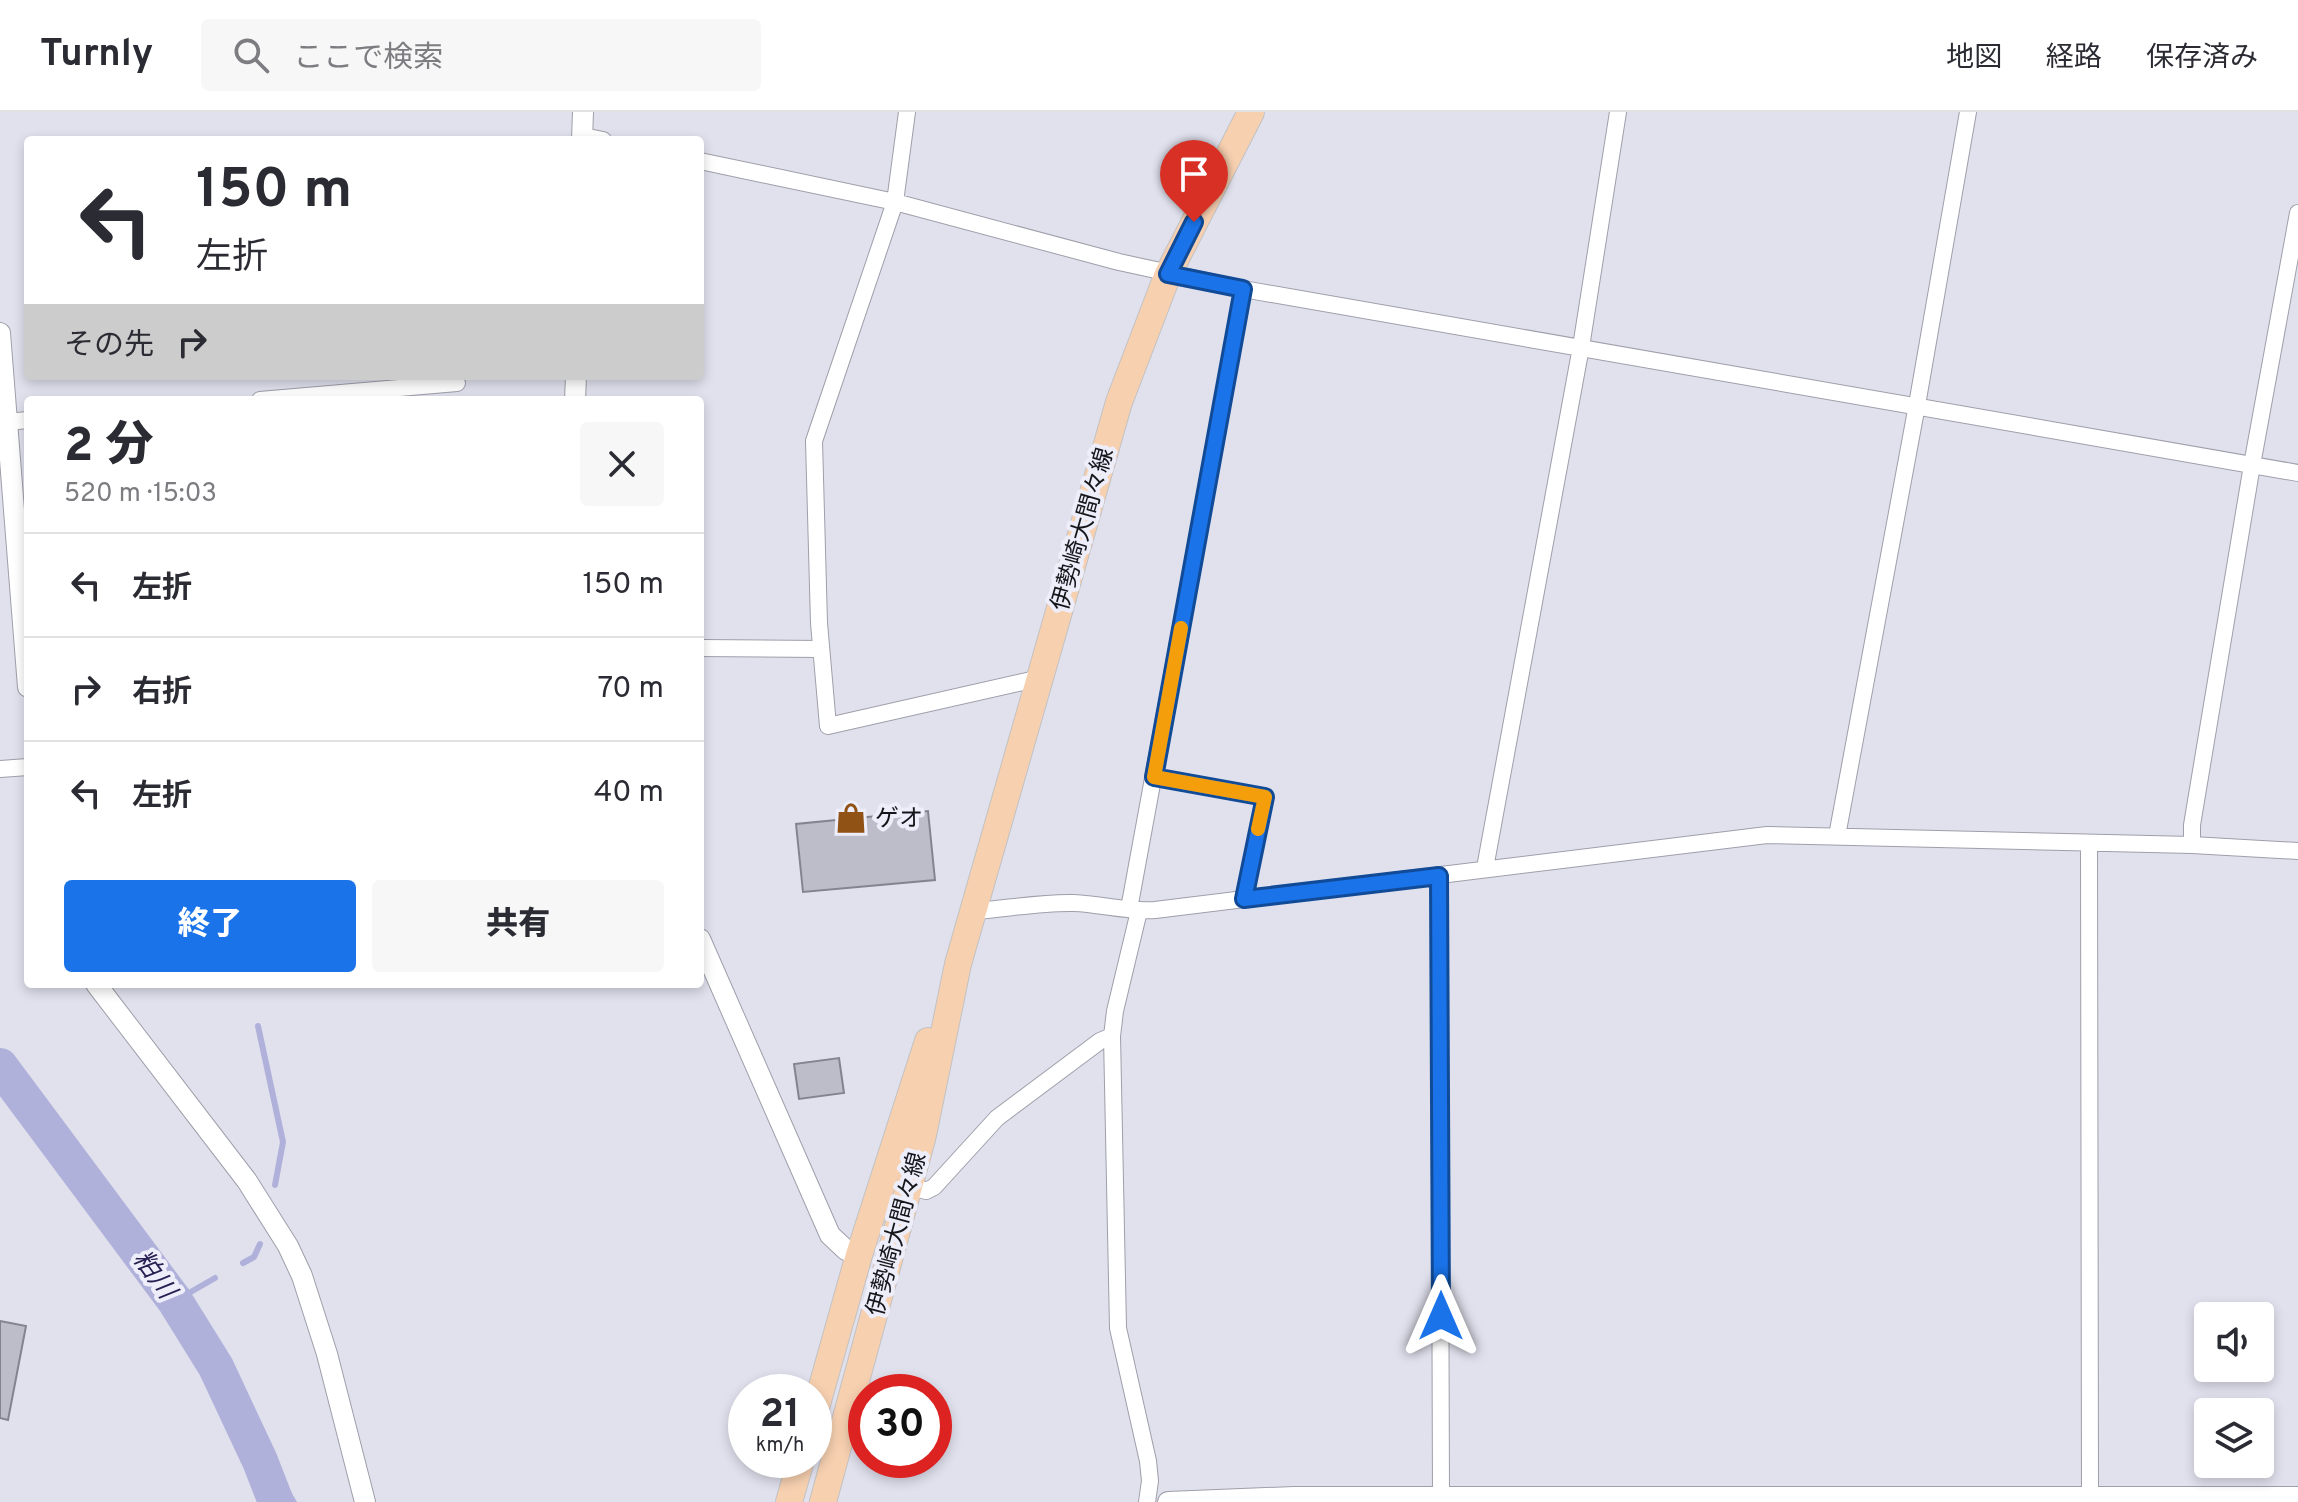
<!DOCTYPE html>
<html lang="ja">
<meta charset="utf-8">
<style>
:root{--surface:#fff;--page:#f7f7f7;--text:#2b2b33;--muted:#7c7c81;--line:#e1e1e2;--accent:#1a73e8}
body{margin:0;font-family:Overpass,"Noto Sans JP",sans-serif;background:var(--page);color:var(--text);height:100vh;display:flex;flex-direction:column;font-size:30px;white-space:nowrap}
*{box-sizing:border-box;margin:0}
p{font-size:26px;color:var(--muted)}
.icon{flex:none;width:44px;height:44px;fill:none;stroke:currentColor;stroke-width:2;stroke-linecap:round;stroke-linejoin:round}
.map{position:relative;flex:1;overflow:hidden}
.side{position:absolute;left:24px;top:284px;width:680px;height:592px;display:flex;flex-direction:column;background:var(--surface);border-radius:8px;box-shadow:0 4px 12px #0003}
.side>*{flex:none}
.banner{position:absolute;left:24px;top:24px;width:680px;height:244px;border-radius:8px;box-shadow:0 4px 12px #0003;background:#fff;color:var(--text);overflow:hidden}
.tools{position:absolute;left:2194px;top:1190px;display:grid;gap:16px}
.tools a{display:grid;place-items:center;width:80px;height:80px;border-radius:8px;background:var(--surface);box-shadow:0 4px 12px #0003;font-size:40px}
.speed{position:absolute;left:728px;top:1262px;display:flex;gap:16px;font-size:40px;font-weight:700;text-align:center}
.speed>*{display:grid;place-content:center;width:104px;height:104px;border-radius:50%;background:var(--surface);box-shadow:0 4px 12px #0003;line-height:1}
.speed small{font-size:20px;font-weight:400}
.speed .limit{border:12px solid #d22;background:#fff;color:#111}
.pin{position:absolute;display:grid;place-items:center;width:68px;height:68px;color:#fff;margin:-82px -34px;border-radius:50% 50% 50% 0;rotate:-45deg;box-shadow:0 0 8px #0007}
.pin .icon{rotate:45deg}
.me{position:absolute;width:88px;margin:-44px;rotate:0deg;stroke-linejoin:round;filter:drop-shadow(0 0 6px #0008)}
.turn{display:flex;align-items:center;gap:28px;height:168px;padding:0 40px;font-size:36px}
.turn .icon{width:104px;height:104px;stroke-width:2.5}
.turn b{display:block;font-size:56px;line-height:68px}
.then{display:flex;align-items:center;height:76px;padding:0 40px;background:#0003;gap:16px;font-size:30px}
.round{display:grid;place-items:center;flex:none;width:84px;height:84px;border-radius:8px;background:var(--page)}
.summary{display:flex;align-items:center;justify-content:space-between;height:136px;padding:0 40px}
h1{font-size:48px;font-weight:800;line-height:60px}
.primary-button{display:flex;gap:16px;margin-top:auto;padding:16px 40px}
.primary-button a{flex:1;height:92px;border-radius:8px;background:var(--accent);color:#fff;font-size:32px;font-weight:800;line-height:92px;text-align:center}
.primary-button a+a{background:var(--page);color:var(--text)}
ul{padding:0;list-style:none}
li{display:flex;align-items:center;gap:24px;height:104px;padding:0 40px;border-top:2px solid var(--line)}
li div{flex:1}
li b{display:block;font-size:30px}
li em{font-style:normal}
header{display:flex;align-items:center;gap:48px;box-sizing:border-box;height:112px;padding:0 40px;background:var(--surface);border-bottom:2px solid var(--line)}
header strong{font-size:38px}
nav{display:flex;gap:44px;margin-inline-start:auto;font-size:28px}
.search{width:560px;height:72px;background:var(--page);display:flex;align-items:center;gap:20px;box-sizing:border-box;padding:0 28px;border-radius:8px;color:var(--muted);font-size:30px}
.map>svg:first-child{display:block}
.water{fill:#b0b1da}
.lines{fill:none;stroke-linecap:round;stroke-linejoin:round}
.stream{stroke:#b0b1da;stroke-width:6}
.river{stroke:#b0b1da;stroke-width:36}
.building{fill:#bcbdc9;stroke:#83848f;stroke-width:2}
.minor-casing{stroke:#9e9faa;stroke-width:18}
.tertiary-casing{stroke:#9e9faa;stroke-width:22}
.primary-casing{stroke:#c2c2c3;stroke-width:28}
.minor{stroke:#fff;stroke-width:16}
.tertiary{stroke:#fff;stroke-width:20}
.primary{stroke:#f7d0b0;stroke-width:26}
.route-casing{stroke:#114b97;stroke-width:20}
.route{stroke:#1a73e8;stroke-width:14}
.slow{stroke:#f59e0b;stroke-width:14}
.labels{text-anchor:middle;stroke-width:8;stroke-linejoin:round;paint-order:stroke}
.street-label{font-size:24px;fill:#15161a;stroke:#edeefa}
.poi-label{font-size:24px;fill:#15161a;stroke:#edeefa;text-anchor:start}
.water-label{font-size:26px;font-style:italic;fill:#262052;stroke:#edeefa}
</style>
<header>
<strong>Turnly</strong>
<div class="search"><svg class="icon" aria-label="search" viewBox="0 0 24 24"><circle cx="10" cy="10" r="6"/><path d="M15 15l6 6"/></svg>ここで検索</div>
<nav><a>地図</a><a>経路</a><a>保存済み</a></nav>
</header>
<div class="map">
<svg width="2298" height="1390" viewBox="0 0 2298 1390">
<rect width="100%" height="100%" fill="#e0e1ed"/>
<path class="water" d="M 252,1332 L 279,1359 L 297,1390 L 270,1390 Z"/>
<g class="lines">
<path class="stream" d="M 258,914 L 283,1030 L 275,1073
M 243,1151 L 254,1145 L 260,1132
M 175,1189 L 215,1166"/>
<path class="river" d="M 0,954 L 175,1189 L 216,1255 L 260,1349 L 276,1390"/>
</g>
<path class="building" d="M 928,699 L 935,768 L 803,780 L 796,712 Z
M 839,946 L 844,981 L 799,987 L 794,952 Z
M 0,1209 L 26,1214 L 8,1308 L 0,1306 Z"/>
<g class="lines">
<defs>
<path id="minor" d="M 583,24 L 603,28
M 700,49 L 895,90 L 907,0
M 260,288 L 457,271
M 7,310 L 28,308
M 700,536 L 821,537
M 1040,566 L 828,614 L 819,511 L 814,329 L 895,90 L 1119,150 L 1243,177 L 2298,361
M 0,657 L 28,655
M 1154,665 L 1265,685 L 1244,787
M 1837,724 L 1917,293 L 1968,0
M 2089,731 L 2090,1384
M 2192,733 L 2192,713 L 2252,353 L 2298,101
M 1485,756 L 1581,235 L 1618,0
M 1439,764 L 1441,1385
M 1129,797 L 1243,177
M 974,799 C 1007,797 1040,790 1074,791 C 1101,792 1128,800 1155,798 L 1767,723 L 2192,733 L 2298,739
M 1139,799 L 1115,899 L 1112,924 L 1118,1216 L 1148,1349 L 1150,1369 L 1147,1390
M 910,1074 L 926,1079 L 934,1075 L 997,1006 L 1100,929 L 1112,924"/>
<path id="tertiary" d="M 582,28 L 583,0
M 0,221 L 28,575
M 575,288 L 576,264
M 700,827 L 830,1123 L 846,1138 L 859,1143
M 96,872 L 247,1069 L 288,1134 L 302,1164 L 327,1242 L 365,1390
M 1168,1390 L 1294,1385 L 2298,1385"/>
<path id="primary" d="M 814,1303 L 859,1143 L 928,929
M 789,1390 L 801,1348
M 823,1390 L 923,1023 L 958,852 L 1119,290 L 1168,162 L 1251,0"/>
</defs>
<use href="#minor" class="minor-casing"/>
<use href="#tertiary" class="tertiary-casing"/>
<use href="#primary" class="primary-casing"/>
<use href="#minor" class="minor"/>
<use href="#tertiary" class="tertiary"/>
<use href="#primary" class="primary"/>
</g>
<g class="lines">
<defs>
<path id="route" d="M 1194,110 L 1168,162 L 1243,177 L 1154,665 L 1265,685 L 1244,787 L 1439,764 L 1441,1204"/>
</defs>
<use href="#route" class="route-casing"/>
<use href="#route" class="route"/>
<path class="slow" d="M 1181,516 L 1154,665 L 1265,685 L 1258,717"/>
</g>
<defs>
<symbol id="shop-bare" viewBox="-9 -9 18 18"><path d="M-5-2.5h2.3a2.7 3.5 0 0 1 5.4 0H5L5.5 6h-11ZM-1.5-2.5h3a1.5 2.3 0 0 0-3 0Z" fill="#905215" stroke="#edeefa" stroke-width="2.5" paint-order="stroke"/></symbol>
</defs>
<g fill-rule="evenodd">
<use href="#shop-bare" x="829" y="684" width="44" height="44"/>
</g>
<g class="labels">
<g class="street-label">
<text transform="translate(1082 417) rotate(-74)" y="8">伊勢崎大間々線</text>
<text transform="translate(896 1122) rotate(-75)" y="8">伊勢崎大間々線</text>
</g>
<g class="poi-label">
<text x="875" y="714">ゲオ</text>
</g>
<g class="water-label">
<text transform="translate(155 1162) rotate(54)" y="9">粕川</text>
</g>
</g>
</svg>
<div class="tools">
<a><svg class="icon" aria-label="sound" viewBox="0 0 24 24"><path d="M4 9h4l5-4v14l-5-4H4zM17 9q2 3 0 6"/></svg></a>
<a><svg class="icon" aria-label="layers" viewBox="0 0 24 24"><path d="M12 4l9 5-9 5-9-5zM3 14l9 5 9-5"/></svg></a>
</div>
<div class="speed"><div>21<small>km/h</small></div><div class="limit">30</div></div>
<div class="pin" style="left:1194px;top:110px;background:#d93025"><svg class="icon" aria-label="arrive" viewBox="0 0 24 24"><path d="M6 21V4h12l-3 4 3 4H6"/></svg></div>
<svg class="me" style="left:1441px;top:1204px" viewBox="-20 -20 40 40"><path d="M0-17L14 15 0 8-14 15z" fill="#1a73e8" stroke="#fff" stroke-width="4"/></svg>
<div class="banner">
<div class="turn"><svg class="icon" aria-label="left" viewBox="0 0 24 24"><path d="M17 20v-9H6M10 6l-5 5 5 5"/></svg><div><b>150 m</b>左折</div></div>
<div class="then">その先<svg class="icon" aria-label="right" viewBox="0 0 24 24"><path d="M7 20v-9h11M14 6l5 5-5 5"/></svg></div>
</div>
<section class="side">
<div class="summary"><div><h1>2 分</h1><p>520 m · 15:03</p></div><a class="round"><svg class="icon" aria-label="close" viewBox="0 0 24 24"><path d="M6 6l12 12M18 6L6 18"/></svg></a></div>
<ul>
<li><svg class="icon" aria-label="left" viewBox="0 0 24 24"><path d="M17 20v-9H6M10 6l-5 5 5 5"/></svg><div><b>左折</b></div><em>150 m</em></li>
<li><svg class="icon" aria-label="right" viewBox="0 0 24 24"><path d="M7 20v-9h11M14 6l5 5-5 5"/></svg><div><b>右折</b></div><em>70 m</em></li>
<li><svg class="icon" aria-label="left" viewBox="0 0 24 24"><path d="M17 20v-9H6M10 6l-5 5 5 5"/></svg><div><b>左折</b></div><em>40 m</em></li>
</ul>
<div class="primary-button"><a>終了</a><a>共有</a></div>
</section>
</div>
